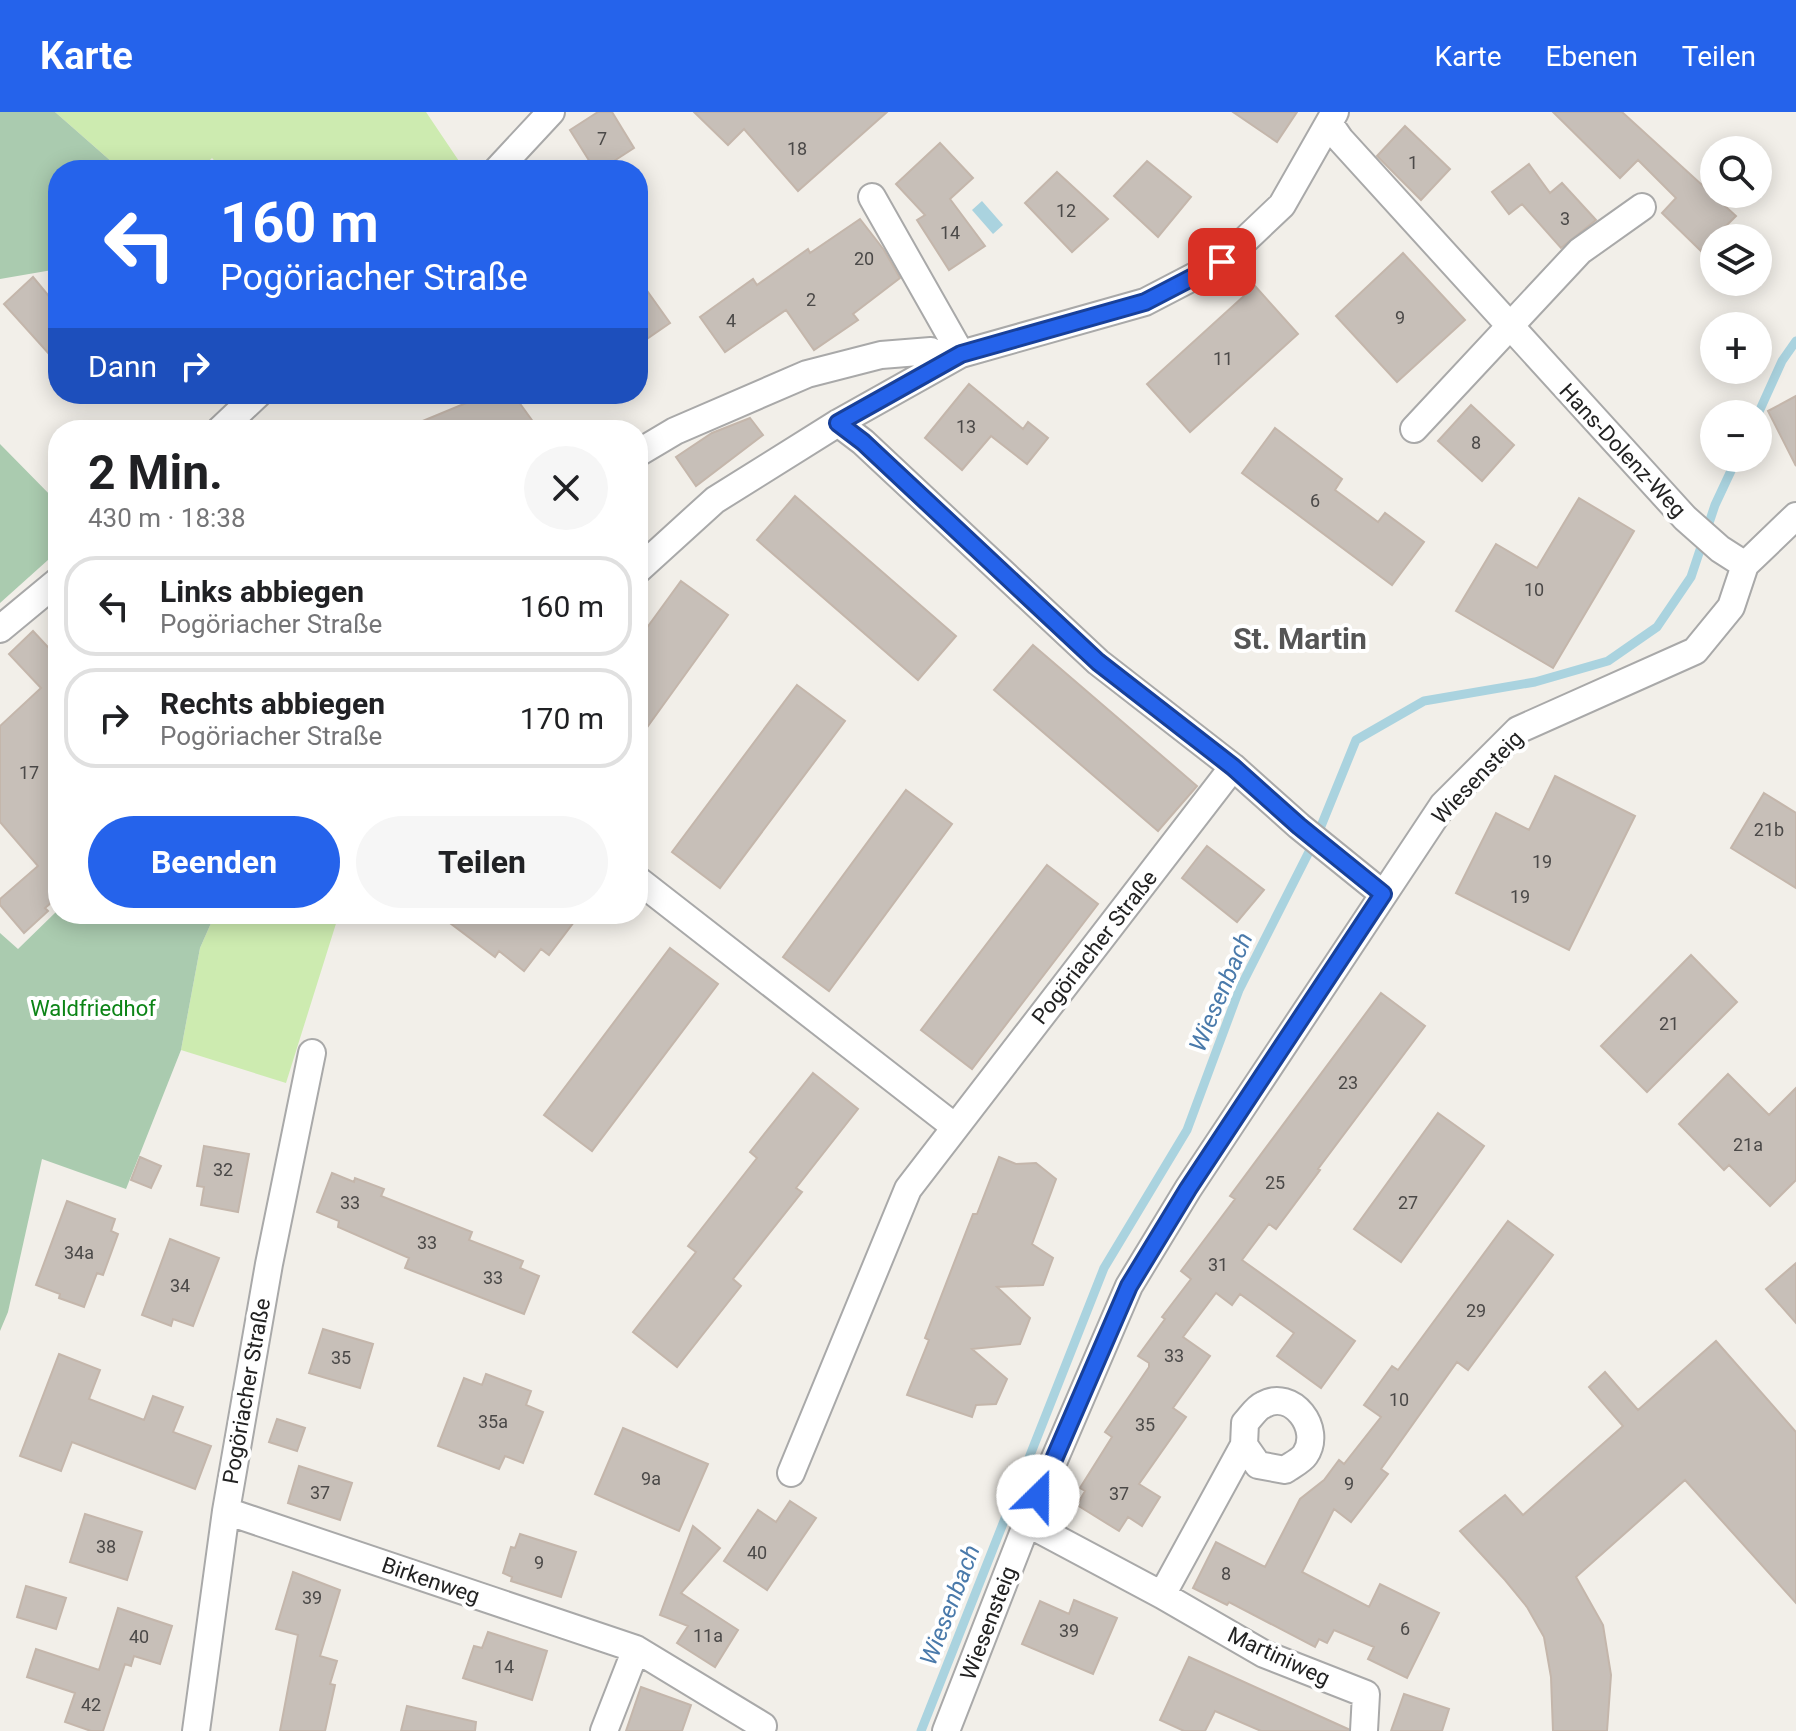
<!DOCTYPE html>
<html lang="de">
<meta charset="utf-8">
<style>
:root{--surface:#fff;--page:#f6f6f6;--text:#202124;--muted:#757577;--line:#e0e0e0;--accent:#2563eb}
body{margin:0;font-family:Roboto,sans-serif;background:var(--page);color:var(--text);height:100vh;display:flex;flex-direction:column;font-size:30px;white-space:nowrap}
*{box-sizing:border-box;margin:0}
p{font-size:26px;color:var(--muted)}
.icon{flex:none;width:44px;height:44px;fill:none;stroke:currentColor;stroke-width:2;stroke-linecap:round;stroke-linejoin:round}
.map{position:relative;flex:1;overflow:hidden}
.drawer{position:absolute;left:48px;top:308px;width:600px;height:504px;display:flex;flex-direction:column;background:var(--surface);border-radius:32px;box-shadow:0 4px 20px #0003}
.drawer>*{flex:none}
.top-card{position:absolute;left:48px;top:48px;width:600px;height:244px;border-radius:32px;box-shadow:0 4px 20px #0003;background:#2563eb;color:#fff;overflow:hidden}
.tools{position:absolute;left:1700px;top:24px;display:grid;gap:16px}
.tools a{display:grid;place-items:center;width:72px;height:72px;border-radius:50%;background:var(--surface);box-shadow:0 4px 20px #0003;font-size:40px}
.pin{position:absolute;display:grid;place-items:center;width:68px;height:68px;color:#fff;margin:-34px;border-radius:16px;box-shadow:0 4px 12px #0006}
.me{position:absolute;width:88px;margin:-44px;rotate:23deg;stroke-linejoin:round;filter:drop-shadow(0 0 6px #0008)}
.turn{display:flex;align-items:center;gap:28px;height:168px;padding:0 40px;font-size:36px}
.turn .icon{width:104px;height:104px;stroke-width:2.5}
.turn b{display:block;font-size:56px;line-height:68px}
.then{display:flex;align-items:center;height:76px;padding:0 40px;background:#0003;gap:16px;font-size:30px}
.round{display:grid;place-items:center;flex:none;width:84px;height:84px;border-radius:42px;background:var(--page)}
.headline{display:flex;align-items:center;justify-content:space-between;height:136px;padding:0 40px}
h1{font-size:48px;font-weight:700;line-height:60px}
.cta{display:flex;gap:16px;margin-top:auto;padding:16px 40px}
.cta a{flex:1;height:92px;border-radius:48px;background:var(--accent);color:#fff;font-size:32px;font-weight:700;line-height:92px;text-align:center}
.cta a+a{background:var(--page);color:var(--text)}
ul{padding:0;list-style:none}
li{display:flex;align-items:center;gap:24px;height:100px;margin:0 16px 12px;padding:0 24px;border:4px solid var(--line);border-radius:32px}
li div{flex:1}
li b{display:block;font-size:30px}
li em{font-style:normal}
header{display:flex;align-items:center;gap:48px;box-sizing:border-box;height:112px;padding:0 40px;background:var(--accent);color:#fff}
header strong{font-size:38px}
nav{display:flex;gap:44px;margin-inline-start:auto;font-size:28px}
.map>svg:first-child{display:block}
.grass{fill:#cdebb0}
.cemetery{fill:#aacbaf}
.water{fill:#aad3df}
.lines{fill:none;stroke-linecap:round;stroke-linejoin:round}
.stream{stroke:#aad3df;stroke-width:9}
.building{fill:#c7bfb8;stroke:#c4b6ab;stroke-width:2}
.minor-casing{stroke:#a9a9a9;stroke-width:30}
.minor{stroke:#fff;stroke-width:26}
.route-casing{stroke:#184099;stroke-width:20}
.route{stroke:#2563eb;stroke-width:14}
.labels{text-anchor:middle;stroke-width:8;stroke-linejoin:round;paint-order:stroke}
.number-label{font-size:18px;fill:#4b4948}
.street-label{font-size:22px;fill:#222;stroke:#fff}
.park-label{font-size:22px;fill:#0c8416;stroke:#fff}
.water-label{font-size:24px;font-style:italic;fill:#4a7aab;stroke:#fff}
.district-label{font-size:30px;font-weight:bold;fill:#555;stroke:#fff}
</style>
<header>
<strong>Karte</strong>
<nav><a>Karte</a><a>Ebenen</a><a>Teilen</a></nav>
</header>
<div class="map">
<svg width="1796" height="1619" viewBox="0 0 1796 1619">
<rect width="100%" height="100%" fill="#f2efe9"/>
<path class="grass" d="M 55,0 L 426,0 L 465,58 L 223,58 L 212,46 L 200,58 L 121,58 Z
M 215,802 L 339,802 L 286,971 L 181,938 L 200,836 Z"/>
<path class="cemetery" d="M 0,0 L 55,0 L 121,58 L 58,58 L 58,157 L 0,167 Z
M 0,332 L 58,391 L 58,439 L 0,491 Z
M 58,798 L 58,802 L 215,802 L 200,836 L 181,938 L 126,1077 L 42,1047 L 8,1200 L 0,1219 L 0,821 L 18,837 Z"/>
<path class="water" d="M 982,89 L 1003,113 L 993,122 L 972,98 Z"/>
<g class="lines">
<path class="stream" d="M 1758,302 L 1782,249 L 1796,229
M 921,1619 L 1104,1156 L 1187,1018 L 1239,878 L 1317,724 L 1356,628 L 1424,589 L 1535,570 L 1608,549 L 1657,515 L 1691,465 L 1715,393 L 1737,346"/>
</g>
<path class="building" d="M 598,0 L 612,0 L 634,36 L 600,58 L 595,58 L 570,18 Z
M 694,0 L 887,0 L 798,79 L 744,17 L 728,33 Z
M 1233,0 L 1297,0 L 1277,30 Z
M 1553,0 L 1622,0 L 1736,104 L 1701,139 L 1662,101 L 1676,86 L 1638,48 L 1620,66 Z
M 1405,14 L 1450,57 L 1421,88 L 1377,44 Z
M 940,31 L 973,66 L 950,87 L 985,134 L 949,158 L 917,108 L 925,103 L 896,72 Z
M 1147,49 L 1191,85 L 1158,125 L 1114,84 Z
M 1529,52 L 1550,81 L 1562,71 L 1596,108 L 1561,136 L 1522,92 L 1509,102 L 1492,80 Z
M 1057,60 L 1108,107 L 1072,140 L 1025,91 Z
M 860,107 L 884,138 L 900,166 L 853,202 L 858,208 L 814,238 L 786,198 L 725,240 L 700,205 L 753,167 L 757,173 L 808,137 L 810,141 Z
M 1403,141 L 1465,208 L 1397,270 L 1336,204 Z
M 33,165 L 58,195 L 58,252 L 4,192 Z
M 638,166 L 670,211 L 638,233 Z
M 1255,174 L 1298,222 L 1190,320 L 1147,272 Z
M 969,272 L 1023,317 L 1028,310 L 1048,326 L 1027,352 L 991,324 L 962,358 L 925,326 Z
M 466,282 L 513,282 L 539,318 L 401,318 L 471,289 Z
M 1796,284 L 1796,354 L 1768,299 Z
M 1471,293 L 1514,333 L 1482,369 L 1438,329 Z
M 750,306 L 763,323 L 696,374 L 676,345 L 712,321 Z
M 1275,316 L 1342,367 L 1335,378 L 1378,410 L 1385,401 L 1424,430 L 1392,473 L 1242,361 Z
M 795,384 L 956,524 L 918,568 L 757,428 Z
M 1579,386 L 1634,419 L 1553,556 L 1456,499 L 1496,432 L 1537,456 Z
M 681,469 L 728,503 L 638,628 L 638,528 Z
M 33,519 L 58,546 L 58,785 L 45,796 L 48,799 L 24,821 L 0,793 L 0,787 L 38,754 L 0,710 L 0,614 L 41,576 L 9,542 Z
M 1033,533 L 1197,674 L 1158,719 L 994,578 Z
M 797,573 L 845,609 L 720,776 L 672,740 Z
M 1555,664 L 1635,704 L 1569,838 L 1456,781 L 1496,701 L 1529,718 Z
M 906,678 L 952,712 L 829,879 L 783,845 Z
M 1764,681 L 1796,701 L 1796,776 L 1731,736 Z
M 1207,734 L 1264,778 L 1237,810 L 1182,766 Z
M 1047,753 L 1098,792 L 972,957 L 921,918 Z
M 438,802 L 580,802 L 549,843 L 541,837 L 524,859 L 499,839 L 495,845 Z
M 670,836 L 718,872 L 592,1039 L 544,1003 Z
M 1691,843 L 1737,890 L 1647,980 L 1601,934 Z
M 1381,881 L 1425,914 L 1318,1057 L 1320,1058 L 1276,1117 L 1269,1112 L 1242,1148 L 1355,1229 L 1321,1276 L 1277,1244 L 1294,1221 L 1240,1182 L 1232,1193 L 1216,1181 L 1183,1225 L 1210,1244 L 1173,1296 L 1186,1305 L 1139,1372 L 1160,1385 L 1142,1414 L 1128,1405 L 1119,1419 L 1077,1393 L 1085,1379 L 1080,1376 L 1112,1325 L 1105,1320 L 1149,1255 L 1149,1251 L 1138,1244 L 1165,1207 L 1162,1205 L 1191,1167 L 1181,1159 L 1235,1087 L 1230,1084 Z
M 813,961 L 858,997 L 796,1076 L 802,1080 L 733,1167 L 741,1174 L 677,1255 L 633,1220 L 696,1140 L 688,1134 L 757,1046 L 750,1040 Z
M 1728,962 L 1769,1003 L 1796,976 L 1796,1068 L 1770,1094 L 1729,1053 L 1724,1058 L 1679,1012 Z
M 1438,1001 L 1484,1034 L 1401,1150 L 1354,1117 Z
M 204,1034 L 249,1042 L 238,1100 L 201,1093 L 204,1075 L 197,1074 Z
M 140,1045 L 161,1054 L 151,1076 L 131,1068 Z
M 999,1045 L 1016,1052 L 1036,1051 L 1056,1067 L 1032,1132 L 1053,1146 L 1043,1173 L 997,1175 L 1030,1206 L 1020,1232 L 972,1237 L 1007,1267 L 996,1292 L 976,1293 L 972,1305 L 907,1283 L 929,1228 L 925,1226 L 973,1102 L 977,1102 Z
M 332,1061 L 354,1070 L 355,1066 L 384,1077 L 381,1084 L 472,1120 L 469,1128 L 523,1149 L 520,1156 L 539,1164 L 524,1202 L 405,1156 L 409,1146 L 338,1115 L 339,1109 L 317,1100 Z
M 67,1089 L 115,1107 L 111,1119 L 118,1122 L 103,1163 L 97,1161 L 84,1195 L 59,1186 L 60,1182 L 36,1173 Z
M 1508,1109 L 1553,1143 L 1468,1258 L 1457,1250 L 1381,1357 L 1388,1362 L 1351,1410 L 1334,1397 L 1302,1460 L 1369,1495 L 1380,1472 L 1439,1501 L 1407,1566 L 1368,1547 L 1374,1535 L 1334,1518 L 1327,1531 L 1319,1527 L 1315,1535 L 1229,1490 L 1227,1493 L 1193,1476 L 1216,1430 L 1265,1455 L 1300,1387 L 1324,1368 L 1339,1348 L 1344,1352 L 1381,1305 L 1364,1293 L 1392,1254 L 1398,1258 Z
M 170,1127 L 219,1146 L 193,1214 L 173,1207 L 171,1214 L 142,1203 Z
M 1796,1151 L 1796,1211 L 1766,1177 Z
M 323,1217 L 373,1232 L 360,1276 L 309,1261 Z
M 1716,1229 L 1796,1320 L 1796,1491 L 1685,1368 L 1576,1465 L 1603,1513 L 1611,1563 L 1607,1619 L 1553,1619 L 1551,1565 L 1544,1525 L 1527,1495 L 1505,1468 L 1460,1419 L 1505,1383 L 1523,1403 L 1623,1314 L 1589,1275 L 1605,1260 L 1638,1298 Z
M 59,1242 L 100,1258 L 89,1287 L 144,1308 L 153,1284 L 183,1295 L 173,1320 L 211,1334 L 195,1377 L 72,1330 L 61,1359 L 20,1344 Z
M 486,1262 L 531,1279 L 526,1293 L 543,1300 L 523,1351 L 505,1344 L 499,1357 L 438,1334 L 464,1266 L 482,1273 Z
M 277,1307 L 305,1316 L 297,1339 L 269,1330 Z
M 623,1316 L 708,1352 L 679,1419 L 595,1382 Z
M 299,1354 L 352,1371 L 340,1408 L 288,1391 Z
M 790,1389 L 816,1406 L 767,1478 L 724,1449 L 758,1398 L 776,1410 Z
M 85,1402 L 142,1420 L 127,1468 L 70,1450 Z
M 693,1414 L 720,1436 L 681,1481 L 738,1518 L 715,1555 L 677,1531 L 688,1514 L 660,1503 Z
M 520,1422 L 576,1440 L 561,1485 L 511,1469 L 512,1465 L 503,1461 L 511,1435 L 515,1436 Z
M 293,1460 L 340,1478 L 320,1544 L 337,1549 L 330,1572 L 335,1573 L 325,1619 L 280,1619 L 298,1523 L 276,1517 Z
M 26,1474 L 66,1486 L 56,1517 L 17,1505 Z
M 1074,1488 L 1117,1506 L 1093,1562 L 1022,1532 L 1040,1489 L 1069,1502 Z
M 118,1496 L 172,1514 L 160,1552 L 134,1544 L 131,1554 L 125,1552 L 103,1619 L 91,1619 L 65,1610 L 75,1581 L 27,1565 L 36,1537 L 99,1558 Z
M 488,1520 L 547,1539 L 532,1588 L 463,1566 L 474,1534 L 482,1536 Z
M 1189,1545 L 1348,1617 L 1348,1619 L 1261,1619 L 1215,1599 L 1205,1619 L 1184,1619 L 1160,1608 Z
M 641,1575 L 691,1593 L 682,1619 L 626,1619 Z
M 1404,1582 L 1449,1597 L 1442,1619 L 1391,1619 Z
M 407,1594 L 476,1610 L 475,1619 L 401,1619 Z"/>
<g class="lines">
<defs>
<path id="minor" d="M 1329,11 L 1340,27 L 1685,406 L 1720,437 L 1745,453
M 497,58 L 551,0
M 872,85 L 961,242
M 838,311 L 863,330 L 1098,550 L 1233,655 L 1299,714 L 1383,782
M 1414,317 L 1580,139 L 1642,95
M 220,318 L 258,282
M 638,341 L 675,319 L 807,262 L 881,243 L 931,239 L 947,249
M 638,458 L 715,388 L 838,311 L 961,242 L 1145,190 L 1222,150 L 1282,93 L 1335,0
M 0,517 L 58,469
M 638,768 L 955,1015
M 791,1361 L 908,1077 L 1233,655
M 226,1399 L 636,1537 L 604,1619
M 1027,1411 L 1162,1483 L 1264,1542 L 1366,1582 L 1364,1619
M 1162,1483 L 1244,1333 L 1245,1311 C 1250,1306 1256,1296 1263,1293 C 1292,1276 1323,1317 1305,1343 C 1301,1349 1290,1354 1285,1358 L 1258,1353 L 1244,1333
M 636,1537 L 763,1614
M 196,1619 L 226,1399 L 269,1152 L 312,941
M 946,1619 L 1027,1411 L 1129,1174 L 1188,1077 L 1443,693 L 1518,618 L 1695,539 L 1731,495 L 1745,453 L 1796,404"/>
</defs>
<use href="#minor" class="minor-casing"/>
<use href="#minor" class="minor"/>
</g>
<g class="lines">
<defs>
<path id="route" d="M 1038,1384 L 1129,1174 L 1188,1077 L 1383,782 L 1299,714 L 1233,655 L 1098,550 L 863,330 L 838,311 L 961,242 L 1145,190 L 1222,150"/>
</defs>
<use href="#route" class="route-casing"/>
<use href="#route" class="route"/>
</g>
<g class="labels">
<g class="number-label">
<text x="602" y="33">7</text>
<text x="797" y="43">18</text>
<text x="1413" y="57">1</text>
<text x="1066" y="105">12</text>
<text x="1565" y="113">3</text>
<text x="950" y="127">14</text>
<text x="864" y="153">20</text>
<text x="811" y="194">2</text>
<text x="1400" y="212">9</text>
<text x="731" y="215">4</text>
<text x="1223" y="253">11</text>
<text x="966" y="321">13</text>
<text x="1476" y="337">8</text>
<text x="1315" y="395">6</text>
<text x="1534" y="484">10</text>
<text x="29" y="667">17</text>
<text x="1769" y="724">21b</text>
<text x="1542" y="756">19</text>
<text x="1520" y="791">19</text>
<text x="1669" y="918">21</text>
<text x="1348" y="977">23</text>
<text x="1748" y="1039">21a</text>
<text x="223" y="1064">32</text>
<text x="1275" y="1077">25</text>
<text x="350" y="1097">33</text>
<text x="1408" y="1097">27</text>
<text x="427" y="1137">33</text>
<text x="79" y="1147">34a</text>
<text x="1218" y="1159">31</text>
<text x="493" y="1172">33</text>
<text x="180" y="1180">34</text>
<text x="1476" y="1205">29</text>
<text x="1174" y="1250">33</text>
<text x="341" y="1252">35</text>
<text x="1399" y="1294">10</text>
<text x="493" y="1316">35a</text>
<text x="1145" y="1319">35</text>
<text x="651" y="1373">9a</text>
<text x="1349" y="1378">9</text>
<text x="320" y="1387">37</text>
<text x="1119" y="1388">37</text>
<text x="106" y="1441">38</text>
<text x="757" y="1447">40</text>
<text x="539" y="1457">9</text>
<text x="1226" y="1468">8</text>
<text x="312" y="1492">39</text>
<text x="1405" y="1523">6</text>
<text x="1069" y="1525">39</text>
<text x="708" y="1530">11a</text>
<text x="139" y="1531">40</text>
<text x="504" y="1561">14</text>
<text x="91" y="1599">42</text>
</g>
<g class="street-label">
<text transform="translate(1623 338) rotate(47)" y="8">Hans-Dolenz-Weg</text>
<text transform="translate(1477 665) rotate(-46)" y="8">Wiesensteig</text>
<text transform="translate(1094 835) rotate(-52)" y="8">Pogöriacher Straße</text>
<text transform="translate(246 1279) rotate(-80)" y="8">Pogöriacher Straße</text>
<text transform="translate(431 1468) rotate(19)" y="8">Birkenweg</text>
<text transform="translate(988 1511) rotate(-69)" y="8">Wiesensteig</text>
<text transform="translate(1279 1544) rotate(25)" y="8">Martiniweg</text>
</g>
<g class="park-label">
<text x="93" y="904">Waldfriedhof</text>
</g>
<g class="water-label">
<text transform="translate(1221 880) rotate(-67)" y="8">Wiesenbach</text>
<text transform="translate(950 1493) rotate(-69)" y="8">Wiesenbach</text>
</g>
<g class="district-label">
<text x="1300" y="537">St. Martin</text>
</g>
</g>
</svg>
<div class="tools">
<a><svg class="icon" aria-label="search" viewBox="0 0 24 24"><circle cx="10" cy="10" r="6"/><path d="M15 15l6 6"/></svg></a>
<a><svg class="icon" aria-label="layers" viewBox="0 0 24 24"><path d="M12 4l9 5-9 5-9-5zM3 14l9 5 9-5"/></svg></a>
<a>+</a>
<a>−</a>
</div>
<div class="pin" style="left:1222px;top:150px;background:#d93025"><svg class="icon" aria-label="arrive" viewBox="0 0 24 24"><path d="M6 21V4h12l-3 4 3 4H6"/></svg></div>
<svg class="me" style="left:1038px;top:1384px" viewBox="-20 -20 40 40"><circle r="19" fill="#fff"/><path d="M0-13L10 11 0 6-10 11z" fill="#2563eb"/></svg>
<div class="top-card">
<div class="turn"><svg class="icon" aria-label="left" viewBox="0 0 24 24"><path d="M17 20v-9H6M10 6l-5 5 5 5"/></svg><div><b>160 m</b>Pogöriacher Straße</div></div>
<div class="then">Dann<svg class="icon" aria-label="right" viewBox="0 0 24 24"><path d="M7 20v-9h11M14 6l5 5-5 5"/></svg></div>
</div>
<section class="drawer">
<div class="headline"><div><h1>2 Min.</h1><p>430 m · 18:38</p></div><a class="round"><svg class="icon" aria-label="close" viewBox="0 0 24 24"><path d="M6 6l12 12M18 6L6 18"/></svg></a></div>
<ul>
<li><svg class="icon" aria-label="left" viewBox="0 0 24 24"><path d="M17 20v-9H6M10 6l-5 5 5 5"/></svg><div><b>Links abbiegen</b><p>Pogöriacher Straße</p></div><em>160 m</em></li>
<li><svg class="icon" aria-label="right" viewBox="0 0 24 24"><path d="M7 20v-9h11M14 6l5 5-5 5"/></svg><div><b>Rechts abbiegen</b><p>Pogöriacher Straße</p></div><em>170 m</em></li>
</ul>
<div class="cta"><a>Beenden</a><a>Teilen</a></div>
</section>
</div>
